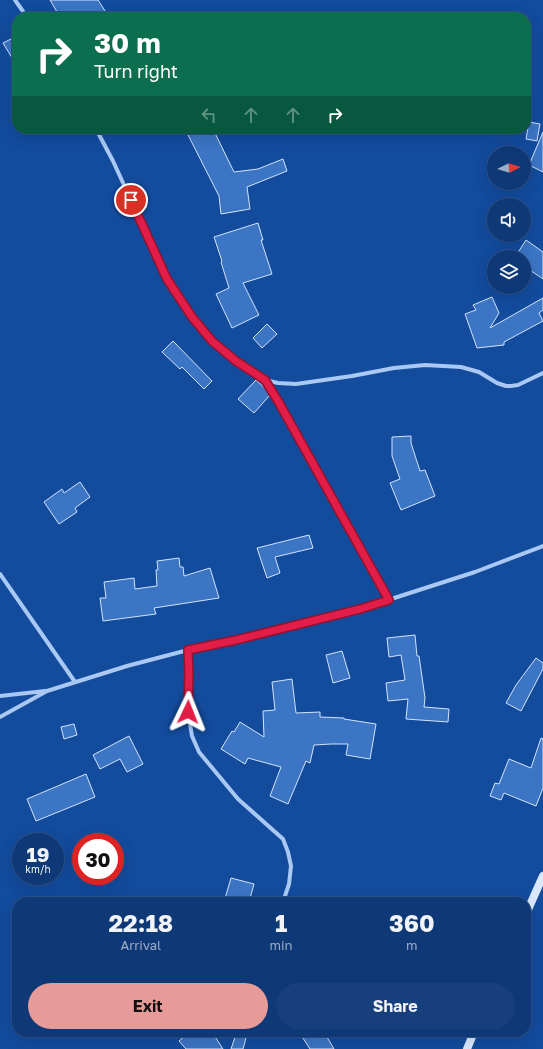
<!DOCTYPE html>
<style>
:root{--surface:#0e3876;--page:#173f7b;--text:#f1f3f6;--muted:#9bacc5;--line:#2e5288;--accent:#e69b98}
body{margin:0;font-family:"Golos Text",sans-serif;background:var(--page);color:var(--text);height:100vh;display:flex;flex-direction:column;font-size:15px;white-space:nowrap}
*{box-sizing:border-box;margin:0}
p{font-size:13px;color:var(--muted)}
.icon{flex:none;width:22px;height:22px;fill:none;stroke:currentColor;stroke-width:2;stroke-linecap:round;stroke-linejoin:round}
.map{position:relative;flex:1;overflow:hidden}
.side{position:absolute;left:12px;top:897px;width:519px;height:140px;display:flex;flex-direction:column;background:var(--surface);border-radius:16px;box-shadow:0 4px 16px #0002,0 0 0 1px var(--line)}
.side>*{flex:none}
.banner{position:absolute;left:12px;top:12px;width:519px;height:122px;border-radius:16px;box-shadow:0 4px 16px #0002,0 0 0 1px var(--line);background:#0b6e4f;color:#fff;overflow:hidden}
.needle{width:26px;rotate:85deg}
.controls{position:absolute;left:487px;top:146px;display:grid;gap:8px}
.controls a{display:grid;place-items:center;width:44px;height:44px;border-radius:50%;background:var(--surface);box-shadow:0 4px 16px #0002,0 0 0 1px var(--line);font-size:20px}
.speed{position:absolute;left:12px;top:833px;display:flex;gap:8px;font-size:20px;font-weight:700;text-align:center}
.speed>*{display:grid;place-content:center;width:52px;height:52px;border-radius:50%;background:var(--surface);box-shadow:0 4px 16px #0002,0 0 0 1px var(--line);line-height:1}
.speed small{font-size:10px;font-weight:400}
.speed .limit{border:6px solid #d22;background:#fff;color:#111}
.pin{position:absolute;display:grid;place-items:center;width:34px;height:34px;color:#fff;margin:-17px;border:2px solid #fff;border-radius:50%;box-shadow:0 1px 4px #0007}
.me{position:absolute;width:44px;margin:-22px;rotate:2deg;stroke-linejoin:round;filter:drop-shadow(0 0 3px #0008)}
.turn{display:flex;align-items:center;gap:14px;height:84px;padding:0 16px;font-size:18px}
.turn .icon{width:52px;height:52px;stroke-width:2.5}
.turn b{display:block;font-size:28px;line-height:34px}
.lanes{display:flex;align-items:center;height:38px;padding:0 16px;background:#0003;justify-content:center;gap:20px;direction:ltr}
.lanes .off{opacity:.35}
.eta{display:flex;justify-content:space-evenly;align-items:center;height:68px;text-align:center}
.eta b{font-size:24px;font-weight:700;line-height:28px}
.cta{display:flex;gap:8px;margin-top:auto;padding:8px 16px}
.cta a{flex:1;height:46px;border-radius:24px;background:var(--accent);color:#111;font-size:16px;font-weight:700;line-height:46px;text-align:center}
.cta a+a{background:var(--page);color:var(--text)}
.map>svg:first-child{display:block}
.building{fill:#3c75c4;stroke:#d2e4fd}
.lines{fill:none;stroke-linecap:round;stroke-linejoin:round}
.street{stroke:#a9c9f4;stroke-width:4}
.secondary{stroke:#d9e8fd;stroke-width:8}
.route-casing{stroke:#92132f;stroke-width:10}
.route{stroke:#e11d48;stroke-width:7}
</style>
<div class="map">
<svg width="543" height="1049" viewBox="0 0 543 1049">
<rect width="100%" height="100%" fill="#134b9d"/>
<path class="building" d="M 50,0 L 98,0 L 109,17 L 60,17 Z
M 13,38 L 17,46 L 17,66 L 3,43 Z
M 529,122 L 540,124 L 537,141 L 526,139 Z
M 185,129 L 213,129 L 234,172 L 258,169 L 283,159 L 287,171 L 247,187 L 250,209 L 221,214 L 219,196 Z
M 543,132 L 543,172 L 529,165 Z
M 258,223 L 263,240 L 261,240 L 272,274 L 243,283 L 259,315 L 232,328 L 216,294 L 229,288 L 221,262 L 222,261 L 214,237 Z
M 526,240 L 543,252 L 543,279 L 524,266 L 524,257 L 515,257 Z
M 492,297 L 499,313 L 490,328 L 543,298 L 543,310 L 539,313 L 543,321 L 504,342 L 504,345 L 477,348 L 465,314 L 476,310 L 473,305 Z
M 267,324 L 277,334 L 262,348 L 253,338 Z
M 173,341 L 212,381 L 204,389 L 182,367 L 180,369 L 162,352 Z
M 256,380 L 267,390 L 270,395 L 254,413 L 238,399 Z
M 411,436 L 411,443 L 420,471 L 425,470 L 435,496 L 401,510 L 390,483 L 400,479 L 392,456 L 392,437 Z
M 80,482 L 90,497 L 75,508 L 77,512 L 59,524 L 44,502 L 62,489 L 64,493 Z
M 309,535 L 313,548 L 275,557 L 280,573 L 267,578 L 257,548 Z
M 179,558 L 180,567 L 183,567 L 184,576 L 210,568 L 219,598 L 154,608 L 156,614 L 103,621 L 100,598 L 106,598 L 104,582 L 134,578 L 135,589 L 157,586 L 156,570 L 158,570 L 157,561 Z
M 415,635 L 417,656 L 419,656 L 425,698 L 424,707 L 449,709 L 448,722 L 406,719 L 408,699 L 388,701 L 386,683 L 405,680 L 401,655 L 389,657 L 387,638 Z
M 342,651 L 350,678 L 333,683 L 326,655 Z
M 536,658 L 543,663 L 543,669 L 521,711 L 506,703 L 516,685 Z
M 292,679 L 296,713 L 320,712 L 320,717 L 344,718 L 344,719 L 376,724 L 370,759 L 346,755 L 348,744 L 331,744 L 314,745 L 310,763 L 306,761 L 288,804 L 270,796 L 281,767 L 248,758 L 245,764 L 221,749 L 232,731 L 234,732 L 240,722 L 264,737 L 263,711 L 275,710 L 272,682 Z
M 74,724 L 77,735 L 64,739 L 61,727 Z
M 129,736 L 143,764 L 127,772 L 120,759 L 100,769 L 93,755 Z
M 541,738 L 543,739 L 543,788 L 536,806 L 504,793 L 501,800 L 490,796 L 495,783 L 499,784 L 509,759 L 531,768 Z
M 86,774 L 95,797 L 36,821 L 27,799 Z
M 231,878 L 254,884 L 249,902 L 224,902 Z
M 189,1032 L 212,1032 L 223,1049 L 186,1049 L 179,1041 Z
M 299,1032 L 324,1032 L 334,1049 L 310,1049 Z
M 236,1034 L 246,1038 L 243,1049 L 231,1049 Z"/>
<g class="lines">
<path class="street" d="M 15,0 L 27,17
M 96,129 L 113,161 L 167,279 L 192,317 L 212,341 L 236,361 L 265,380 L 278,383 L 296,384 L 352,376 L 394,368 L 425,365 L 461,367 L 479,372 L 497,383 L 506,386 L 511,386 L 518,385 L 543,373
M 265,380 L 278,401 L 389,600
M 0,574 L 75,682
M 188,650 L 189,674 L 188,712 L 192,736 L 199,752 L 238,799 L 283,839 L 288,852 L 291,866 L 289,884 L 283,902
M 0,696 L 45,691
M 0,717 L 47,691 L 127,666 L 188,650 L 236,640 L 360,609 L 475,572 L 543,546"/>
<path class="secondary" d="M 526,914 L 543,876
M 467,1049 L 474,1032"/>
</g>
<g class="lines">
<defs>
<path id="route" d="M 131,200 L 167,279 L 192,317 L 212,341 L 236,361 L 265,380 L 278,401 L 389,600 L 360,609 L 236,640 L 188,650 L 189,674 L 188,712"/>
</defs>
<use href="#route" class="route-casing"/>
<use href="#route" class="route"/>
</g>
</svg>
<div class="controls">
<a><svg class="needle" viewBox="-14 -14 28 28"><path d="M0-13l5 13h-10z" fill="#e53935"/><path d="M0 13l5-13h-10z" fill="#9bacc5"/></svg></a>
<a><svg class="icon" aria-label="sound" viewBox="0 0 24 24"><path d="M4 9h4l5-4v14l-5-4H4zM17 9q2 3 0 6"/></svg></a>
<a><svg class="icon" aria-label="layers" viewBox="0 0 24 24"><path d="M12 4l9 5-9 5-9-5zM3 14l9 5 9-5"/></svg></a>
</div>
<div class="speed"><div>19<small>km/h</small></div><div class="limit">30</div></div>
<div class="pin" style="left:131px;top:200px;background:#d93025"><svg class="icon" aria-label="arrive" viewBox="0 0 24 24"><path d="M6 21V4h12l-3 4 3 4H6"/></svg></div>
<svg class="me" style="left:188px;top:712px" viewBox="-20 -20 40 40"><path d="M0-17L14 15 0 8-14 15z" fill="#e11d48" stroke="#fff" stroke-width="4"/></svg>
<div class="banner">
<div class="turn"><svg class="icon" aria-label="right" viewBox="0 0 24 24"><path d="M7 20v-9h11M14 6l5 5-5 5"/></svg><div><b>30 m</b>Turn right</div></div>
<div class="lanes"><svg class="icon off" aria-label="left" viewBox="0 0 24 24"><path d="M17 20v-9H6M10 6l-5 5 5 5"/></svg><svg class="icon off" aria-label="ahead" viewBox="0 0 24 24"><path d="M12 20V5M6 11l6-6 6 6"/></svg><svg class="icon off" aria-label="ahead" viewBox="0 0 24 24"><path d="M12 20V5M6 11l6-6 6 6"/></svg><svg class="icon" aria-label="right" viewBox="0 0 24 24"><path d="M7 20v-9h11M14 6l5 5-5 5"/></svg></div>
</div>
<section class="side">
<div class="eta">
<div><b>22:18</b><p>Arrival</p></div>
<div><b>1</b><p>min</p></div>
<div><b>360</b><p>m</p></div>
</div>
<div class="cta"><a>Exit</a><a>Share</a></div>
</section>
</div>
